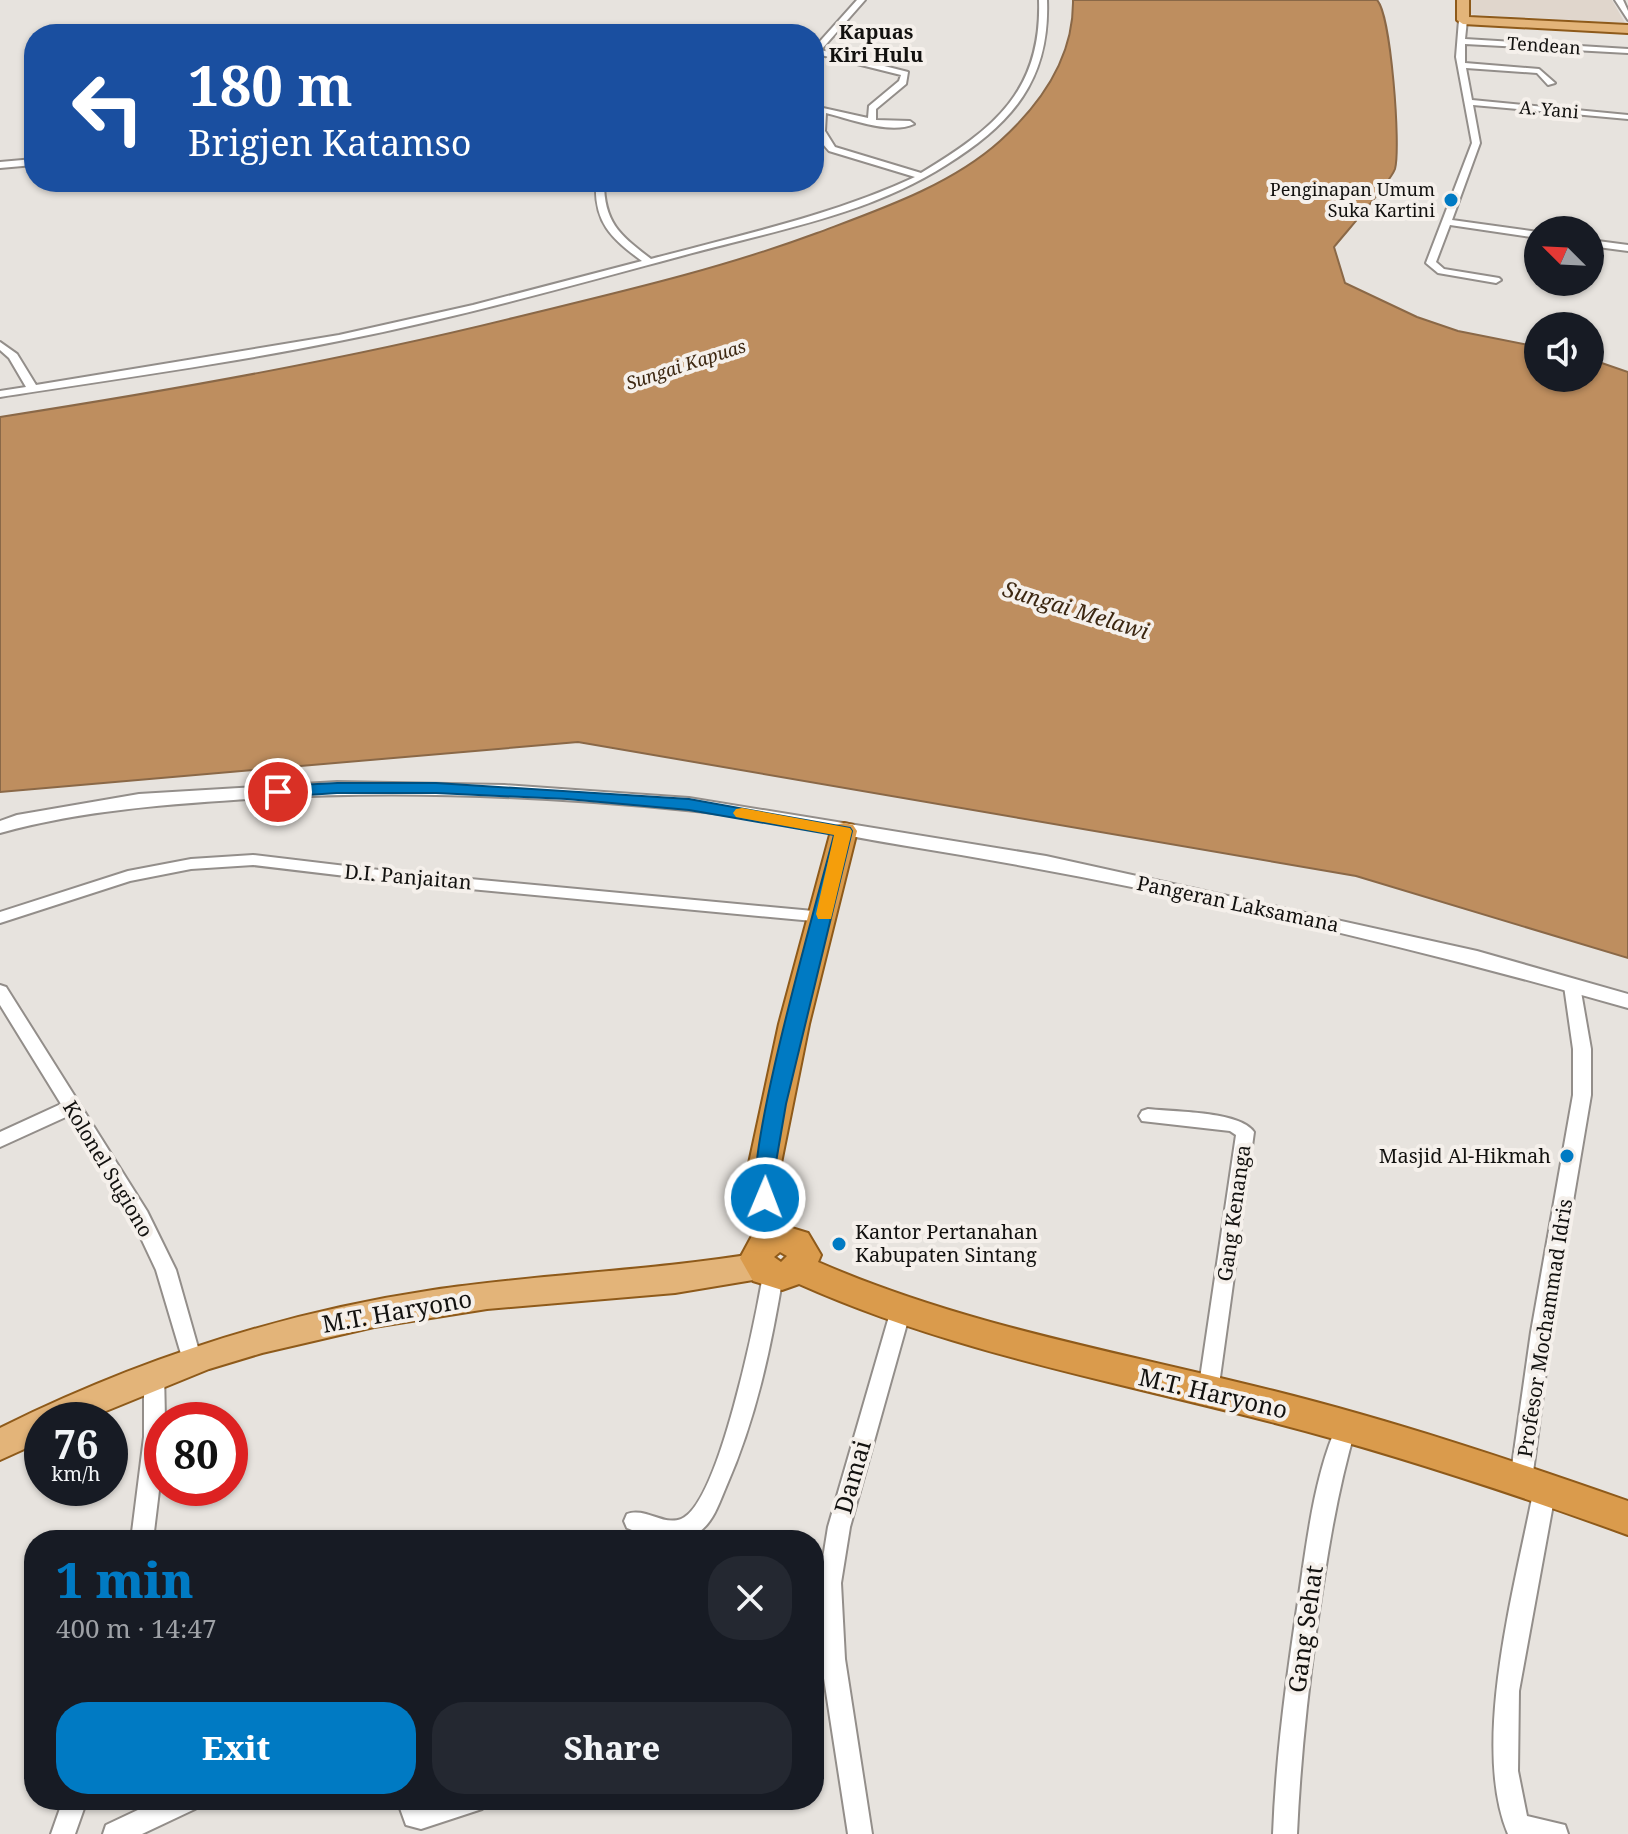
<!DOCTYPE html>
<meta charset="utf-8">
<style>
:root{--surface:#171b24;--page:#242831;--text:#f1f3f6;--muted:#9ea1a6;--accent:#007ac3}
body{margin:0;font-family:"Noto Serif",serif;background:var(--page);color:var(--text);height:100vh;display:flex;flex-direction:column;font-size:30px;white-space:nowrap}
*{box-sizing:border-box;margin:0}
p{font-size:26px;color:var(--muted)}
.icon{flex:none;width:44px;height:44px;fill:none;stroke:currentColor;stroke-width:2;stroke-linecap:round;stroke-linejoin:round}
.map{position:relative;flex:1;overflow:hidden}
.drawer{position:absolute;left:24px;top:1530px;width:800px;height:280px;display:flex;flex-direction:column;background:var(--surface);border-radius:32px;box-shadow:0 2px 6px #0004}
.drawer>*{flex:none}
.guide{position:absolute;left:24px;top:24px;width:800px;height:168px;border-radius:32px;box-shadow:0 2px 6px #0004;background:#1a4fa0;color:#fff;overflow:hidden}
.needle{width:52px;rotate:294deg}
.buttons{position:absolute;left:1524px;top:216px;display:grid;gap:16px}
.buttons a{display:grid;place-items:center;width:80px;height:80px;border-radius:50%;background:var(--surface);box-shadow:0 2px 6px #0004;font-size:40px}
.speed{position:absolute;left:24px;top:1402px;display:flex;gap:16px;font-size:40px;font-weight:700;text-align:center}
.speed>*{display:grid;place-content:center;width:104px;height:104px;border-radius:50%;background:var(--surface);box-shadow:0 2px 6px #0004;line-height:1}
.speed small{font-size:20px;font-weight:400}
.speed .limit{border:12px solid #d22;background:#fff;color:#111}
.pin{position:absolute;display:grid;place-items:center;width:68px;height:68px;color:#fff;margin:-34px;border:4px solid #fff;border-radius:50%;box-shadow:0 2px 8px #0007}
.me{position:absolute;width:88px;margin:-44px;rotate:1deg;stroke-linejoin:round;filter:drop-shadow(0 0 6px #0008)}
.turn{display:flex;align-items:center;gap:28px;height:168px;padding:0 32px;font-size:36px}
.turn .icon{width:104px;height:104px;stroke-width:2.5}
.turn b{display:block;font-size:56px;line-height:68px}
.round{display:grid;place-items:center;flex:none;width:84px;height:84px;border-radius:32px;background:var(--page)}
.head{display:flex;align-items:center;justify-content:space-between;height:136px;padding:0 32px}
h1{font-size:48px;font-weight:800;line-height:60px;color:var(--accent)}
.action{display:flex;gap:16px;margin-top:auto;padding:16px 32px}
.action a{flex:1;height:92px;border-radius:32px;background:var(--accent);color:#fff;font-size:32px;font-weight:800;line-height:92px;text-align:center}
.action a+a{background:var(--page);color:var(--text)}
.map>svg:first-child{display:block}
.built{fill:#e0d6cc}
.water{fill:#be8e5f;stroke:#8a6847;stroke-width:2}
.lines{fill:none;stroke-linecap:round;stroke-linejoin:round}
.minor-casing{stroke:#938e8a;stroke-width:4}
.tertiary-casing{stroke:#938e8a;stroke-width:4}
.primary-casing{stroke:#8e5a1a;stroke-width:4}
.trunk-casing{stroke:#8e5a1a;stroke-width:4}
.minor{fill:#fff;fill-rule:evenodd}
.tertiary{fill:#fff;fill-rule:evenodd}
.primary{fill:#e3b479;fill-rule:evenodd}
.trunk{fill:#da9b4c;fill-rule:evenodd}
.route{fill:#007ac3;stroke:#004f7f;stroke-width:2}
.slow{fill:#f59e0b}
.poi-dot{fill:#007ac3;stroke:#f5f0eb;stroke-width:3}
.labels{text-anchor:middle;stroke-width:8;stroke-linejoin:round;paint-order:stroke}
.far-street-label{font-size:18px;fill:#12110f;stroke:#f5f0eb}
.far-poi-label{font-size:18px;fill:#12110f;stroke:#f5f0eb;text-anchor:end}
.far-water-label{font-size:18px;font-style:italic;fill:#3c2711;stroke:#f5f0eb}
.far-quarter-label{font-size:20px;font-weight:bold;fill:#12110f;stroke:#f5f0eb}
.street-label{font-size:20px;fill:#12110f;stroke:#f5f0eb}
.poi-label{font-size:20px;fill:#12110f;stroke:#f5f0eb;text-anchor:end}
.water-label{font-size:22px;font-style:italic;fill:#3c2711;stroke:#f5f0eb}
.near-street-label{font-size:24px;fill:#12110f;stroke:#f5f0eb}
</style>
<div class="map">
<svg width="1628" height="1834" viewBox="0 0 1628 1834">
<rect width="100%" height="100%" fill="#e7e3de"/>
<path class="built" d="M 1468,0 L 1612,0 L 1625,23 L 1465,14 Z"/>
<path class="water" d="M 1073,0 L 1377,0 C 1391,14 1401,147 1395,169 C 1390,183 1346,232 1334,247 L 1345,283 L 1417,317 L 1458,331 L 1538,347 L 1538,378 L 1590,378 L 1590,359 L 1628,372 L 1628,958 L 1356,876 L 578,742 L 0,792 L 0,417 C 172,390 343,360 513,318 C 615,293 717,270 817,233 C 878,210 950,186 1000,141 C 1041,104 1074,57 1073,0 Z"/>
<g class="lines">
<defs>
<path id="minor" d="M 857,0 L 865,0 L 821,50 L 908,72 L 906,84 L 876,109 L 876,120 L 910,121 L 914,124 C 890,135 851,119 826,113 L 825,131 L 835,147 L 921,173 C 994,129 1042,91 1039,0 L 1047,0 C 1050,80 1012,124 946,165 C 868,215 773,231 685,255 C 570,286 456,318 339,341 C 227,364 113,379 0,397 L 0,391 L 26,387 L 9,358 L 0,350 L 0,342 L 17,354 L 36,385 L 339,335 L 473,305 L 642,261 C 611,238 594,223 596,182 L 604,182 C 604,223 620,235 651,259 C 740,235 831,216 915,177 L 829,151 C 818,139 812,127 818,111 L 814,110 L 814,106 L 868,118 L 869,106 L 899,81 L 901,75 L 817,54 L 814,55 L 814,48 Z
M 1615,0 L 1623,0 L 1628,11 L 1628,20 Z
M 1463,18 L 1467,20 L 1465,39 L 1628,49 L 1628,53 L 1465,44 L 1465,63 L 1539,69 L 1555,83 L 1548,85 L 1537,73 L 1466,68 L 1472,100 L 1628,115 L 1628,119 L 1473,105 L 1480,143 L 1452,220 L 1538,232 L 1538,238 L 1450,225 L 1436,262 L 1444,269 L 1499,278 L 1501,280 L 1496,283 L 1438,273 L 1426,263 L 1472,143 L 1456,57 L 1459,20 Z
M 34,159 L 34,165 L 0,168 L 0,162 Z
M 1590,240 L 1628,245 L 1628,251 L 1590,246 Z
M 253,855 L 396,872 L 824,912 L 832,917 L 824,922 L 396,882 L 253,865 L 191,869 L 130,881 L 0,923 L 0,912 L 128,871 L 191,859 Z
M 1572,980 L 1580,986 L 1591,1049 L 1591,1095 L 1551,1332 L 1532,1480 L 1529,1487 L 1521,1490 L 1513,1487 L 1510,1480 L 1531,1332 L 1573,1095 L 1573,1049 L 1564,986 Z
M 0,985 L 6,987 L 147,1211 L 176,1270 L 201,1358 L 198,1364 L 191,1367 L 184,1364 L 156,1270 L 132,1219 L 68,1116 L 0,1147 L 0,1132 L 61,1104 L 0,1005 Z
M 1148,1109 C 1173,1112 1240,1111 1254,1132 L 1218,1392 L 1215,1398 L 1208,1401 L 1201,1398 L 1198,1392 L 1236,1135 L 1230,1131 L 1142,1121 L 1139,1116 L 1142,1111 Z
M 773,1267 L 780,1269 L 783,1275 C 771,1348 756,1419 726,1487 C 719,1503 713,1524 697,1533 C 674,1547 650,1537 627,1528 L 624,1521 L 627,1514 C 645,1507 663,1526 681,1519 C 719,1505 756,1316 763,1275 L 766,1269 Z
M 900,1305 L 907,1307 L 910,1313 L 850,1527 L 841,1583 L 845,1659 L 872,1834 L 848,1834 L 821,1659 L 819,1583 L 828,1527 L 890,1313 L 893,1307 Z
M 154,1363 L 161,1366 L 164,1372 L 165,1420 L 162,1420 L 162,1466 L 153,1540 L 131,1540 L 144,1437 L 144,1372 L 147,1366 Z
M 1346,1418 L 1353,1421 L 1356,1427 C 1336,1494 1326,1563 1316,1632 C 1307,1699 1300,1766 1297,1834 L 1273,1834 C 1276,1754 1287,1674 1299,1595 C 1307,1540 1315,1471 1339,1421 Z
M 1545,1478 L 1553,1481 L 1556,1488 L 1519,1691 L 1518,1771 L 1527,1816 L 1565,1825 L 1568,1834 L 1508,1834 C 1470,1744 1516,1583 1534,1488 L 1537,1481 Z
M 63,1800 L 87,1800 L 75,1834 L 51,1834 Z
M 159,1800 L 198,1800 L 195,1809 L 142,1834 L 103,1834 L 106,1825 Z
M 397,1800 L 421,1800 L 423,1804 L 435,1800 L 485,1800 L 482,1809 L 421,1829 L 406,1825 Z"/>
<path id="tertiary" d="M 337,782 L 504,785 L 689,798 L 1046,856 L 1477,951 L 1628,994 L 1628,1008 C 1392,941 1150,885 907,846 C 834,834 760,817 686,810 C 546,796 403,790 263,798 C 174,804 86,809 0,833 L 0,821 L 17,815 L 139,794 Z"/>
<path id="primary" d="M 1457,0 L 1469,0 L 1469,17 L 1628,25 L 1628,33 L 1463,24 L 1457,20 Z
M 759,1253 L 770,1257 L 775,1266 L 770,1275 L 759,1279 L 675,1293 L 487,1309 L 374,1327 L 262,1353 L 209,1369 L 84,1420 L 42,1420 L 42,1441 L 0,1460 L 0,1428 C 137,1360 280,1313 433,1290 C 541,1274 651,1271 759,1253 Z"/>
<path id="trunk" d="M 844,823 L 853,825 L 857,831 L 809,1024 L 780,1168 L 785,1226 L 808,1233 L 821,1255 L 818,1262 C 964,1326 1120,1352 1274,1391 C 1394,1421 1511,1460 1628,1501 L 1628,1535 C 1512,1493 1395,1454 1275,1423 C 1114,1381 951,1352 799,1284 L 782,1290 L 753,1281 L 740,1258 L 753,1234 L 748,1168 L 779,1024 L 831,831 L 835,825 ZM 780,1252 L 787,1256 L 781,1262 L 774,1257 Z"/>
</defs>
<use href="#minor" class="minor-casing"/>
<use href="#tertiary" class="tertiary-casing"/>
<use href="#primary" class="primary-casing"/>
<use href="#trunk" class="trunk-casing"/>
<use href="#minor" class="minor"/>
<use href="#tertiary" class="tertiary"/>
<use href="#primary" class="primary"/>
<use href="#trunk" class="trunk"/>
</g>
<path class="route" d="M 337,783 L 436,783 L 689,799 L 850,828 L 852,831 L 786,1104 L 775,1168 L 776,1198 L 773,1204 L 765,1207 L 758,1204 C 739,1168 820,891 834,835 L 689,810 L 567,799 L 436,793 L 337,793 L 278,797 L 270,792 L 278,786 Z"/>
<path class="slow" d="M 742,808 L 850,828 L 852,831 L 831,919 L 818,919 L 816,914 L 834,835 L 736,817 L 733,813 L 736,809 Z"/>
<g class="poi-dot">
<circle cx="1451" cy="200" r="8"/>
<circle cx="1567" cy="1156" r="8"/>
<circle cx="839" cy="1244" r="8"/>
</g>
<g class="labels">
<g class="far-street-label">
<text transform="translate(1544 46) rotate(4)" y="6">Tendean</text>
<text transform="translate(1549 110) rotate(5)" y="6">A. Yani</text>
</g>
<g class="far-poi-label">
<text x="1435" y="196">Penginapan Umum<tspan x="1435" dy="21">Suka Kartini</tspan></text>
</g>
<g class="far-water-label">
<text transform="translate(686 365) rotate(-18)" y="6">Sungai Kapuas</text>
</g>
<g class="far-quarter-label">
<text x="876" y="39">Kapuas<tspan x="876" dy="23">Kiri Hulu</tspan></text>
</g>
<g class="street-label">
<text transform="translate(408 877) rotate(5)" y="7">D.I. Panjaitan</text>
<text transform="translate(1238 904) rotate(12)" y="7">Pangeran Laksamana</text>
<text transform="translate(108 1169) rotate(59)" y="7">Kolonel Sugiono</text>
<text transform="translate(1234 1213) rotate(-82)" y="7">Gang Kenanga</text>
<text transform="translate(1545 1328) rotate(-81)" y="7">Profesor Mochammad Idris</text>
</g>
<g class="poi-label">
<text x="1551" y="1163">Masjid Al-Hikmah</text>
<text x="855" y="1239" text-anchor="start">Kantor Pertanahan<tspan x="855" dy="23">Kabupaten Sintang</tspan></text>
</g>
<g class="water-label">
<text transform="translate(1076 610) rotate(17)" y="8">Sungai Melawi</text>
</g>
<g class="near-street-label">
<text transform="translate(397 1312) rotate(-10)" y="8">M.T. Haryono</text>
<text transform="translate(1213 1394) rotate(13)" y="8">M.T. Haryono</text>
<text transform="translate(853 1477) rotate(-74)" y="8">Damai</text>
<text transform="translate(1306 1629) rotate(-82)" y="8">Gang Sehat</text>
</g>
</g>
</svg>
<div class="buttons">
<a><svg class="needle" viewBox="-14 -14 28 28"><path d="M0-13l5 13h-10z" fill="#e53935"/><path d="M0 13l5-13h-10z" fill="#9ea1a6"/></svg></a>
<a><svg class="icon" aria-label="sound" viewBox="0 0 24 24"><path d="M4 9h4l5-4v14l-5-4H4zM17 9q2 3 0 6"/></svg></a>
</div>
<div class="speed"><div>76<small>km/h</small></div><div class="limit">80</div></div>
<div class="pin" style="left:278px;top:792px;background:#d93025"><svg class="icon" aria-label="arrive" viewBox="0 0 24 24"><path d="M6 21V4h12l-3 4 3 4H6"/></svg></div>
<svg class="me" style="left:765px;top:1198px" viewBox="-20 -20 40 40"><circle r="17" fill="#007ac3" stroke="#fff" stroke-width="3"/><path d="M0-11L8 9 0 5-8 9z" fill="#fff"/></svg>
<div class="guide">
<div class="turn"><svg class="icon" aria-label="left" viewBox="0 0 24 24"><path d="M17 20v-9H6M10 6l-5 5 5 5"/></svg><div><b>180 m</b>Brigjen Katamso</div></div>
</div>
<section class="drawer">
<div class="head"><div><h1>1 min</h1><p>400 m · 14:47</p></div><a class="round"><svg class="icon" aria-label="close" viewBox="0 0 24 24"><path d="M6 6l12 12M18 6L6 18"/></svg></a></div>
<div class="action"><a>Exit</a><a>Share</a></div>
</section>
</div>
